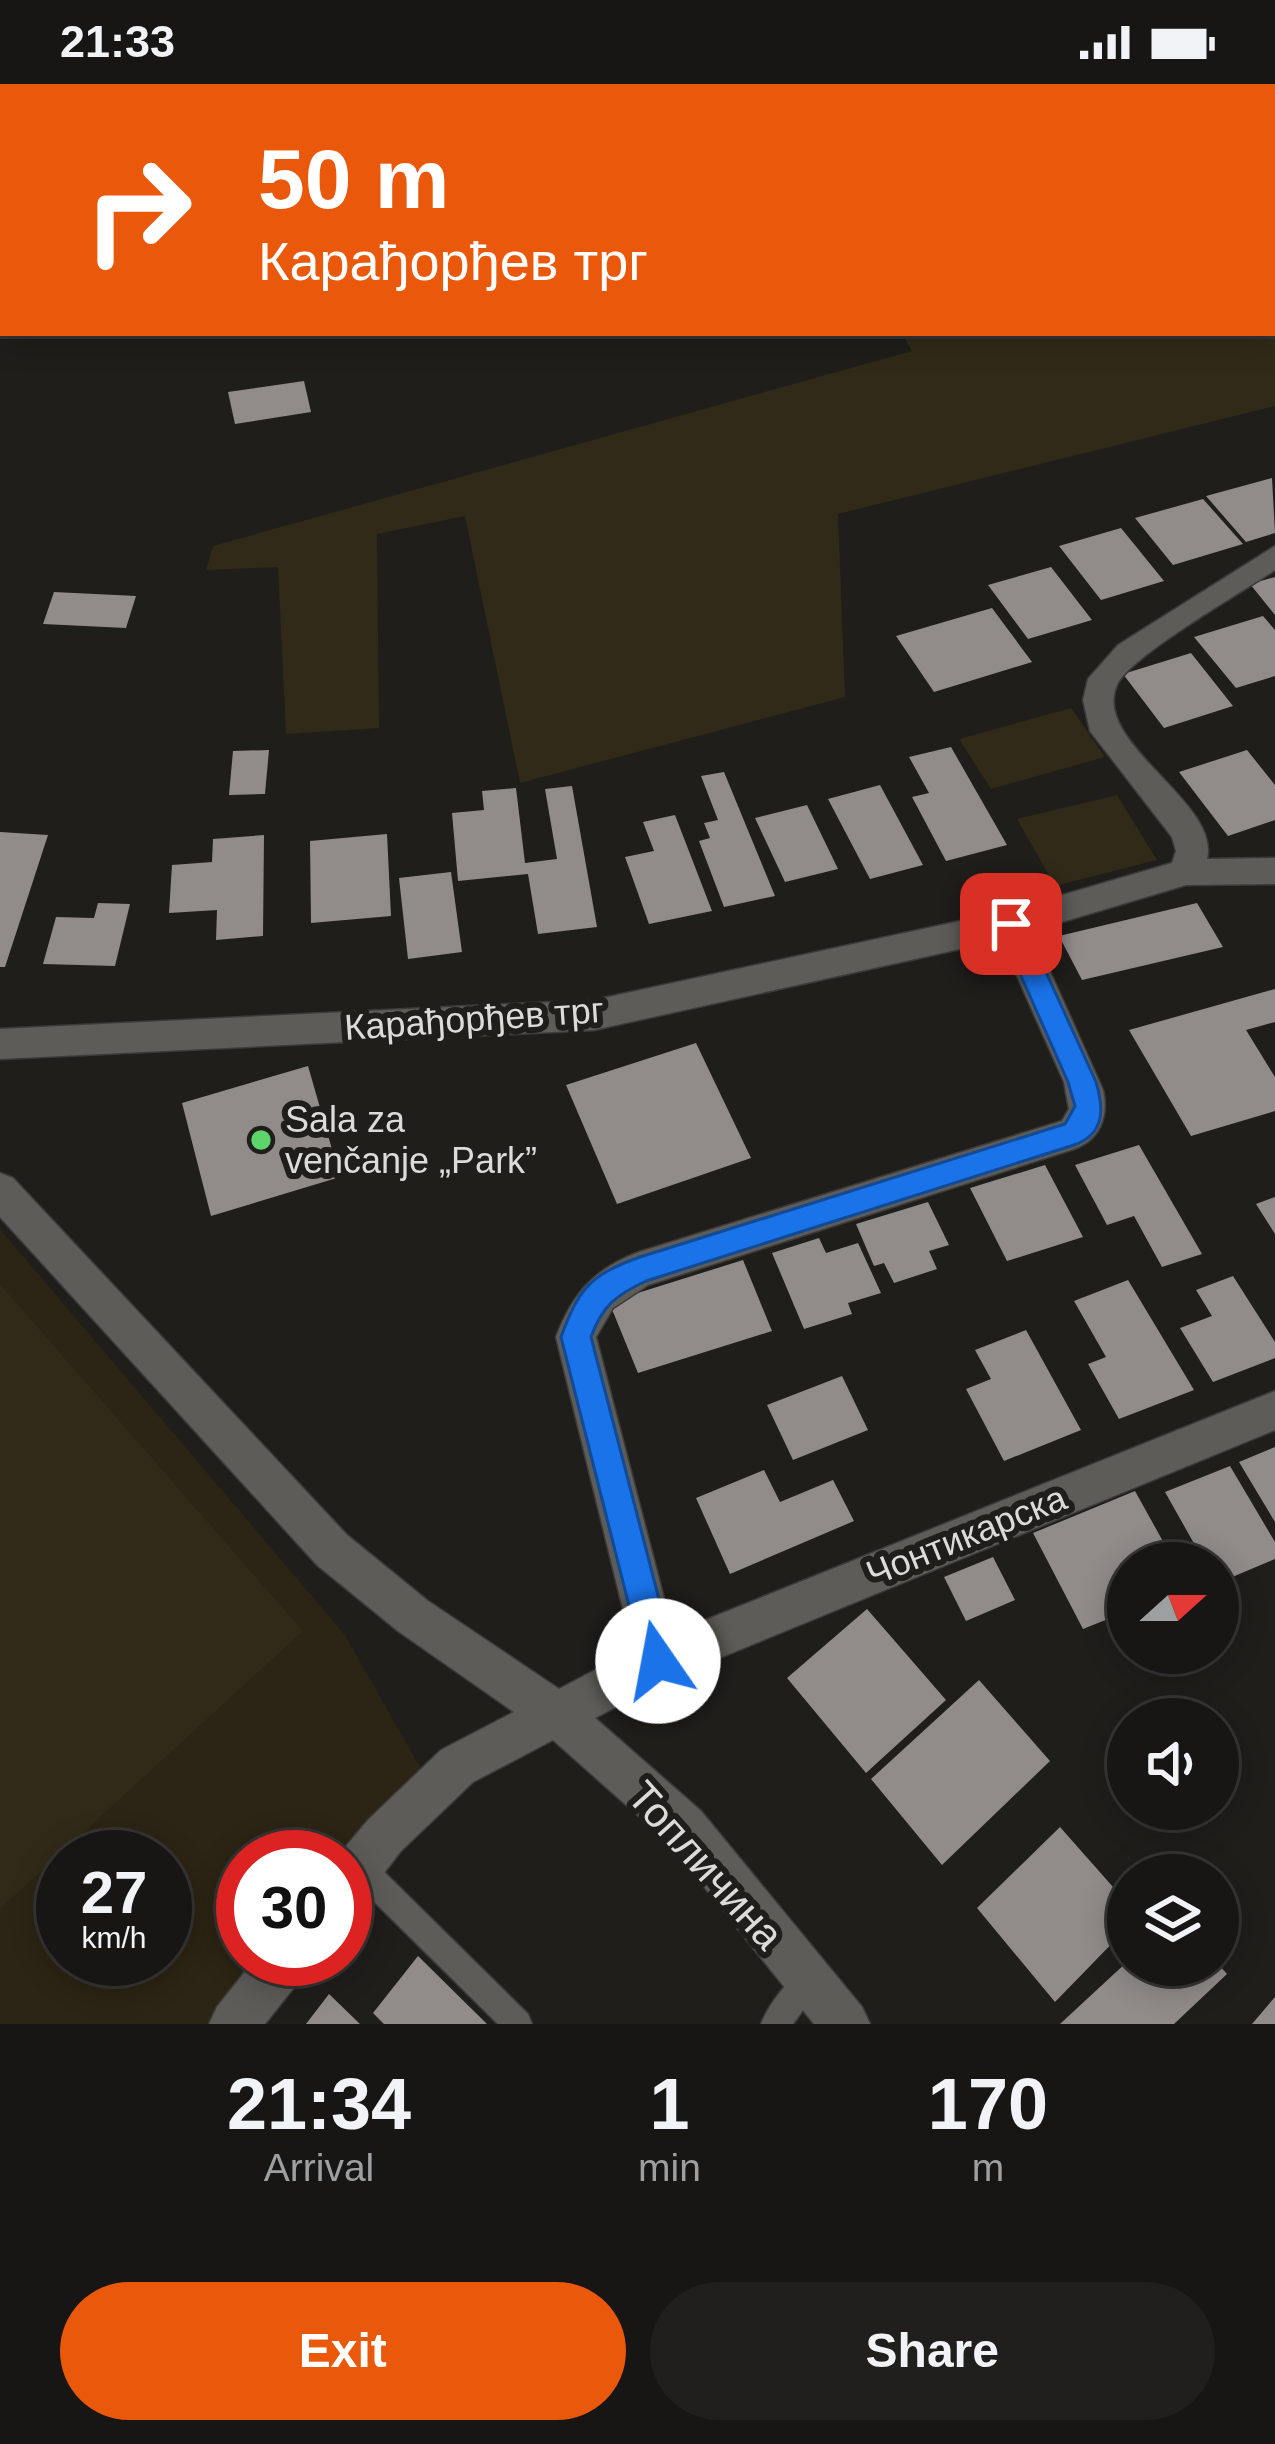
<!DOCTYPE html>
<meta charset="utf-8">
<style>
:root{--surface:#171614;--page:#201f1d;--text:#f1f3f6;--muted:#9e9fa0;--line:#363534;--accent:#ea580c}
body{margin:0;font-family:Arial,sans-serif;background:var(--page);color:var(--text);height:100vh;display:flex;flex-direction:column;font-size:45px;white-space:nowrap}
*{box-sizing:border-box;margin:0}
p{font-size:39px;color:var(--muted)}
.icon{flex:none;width:66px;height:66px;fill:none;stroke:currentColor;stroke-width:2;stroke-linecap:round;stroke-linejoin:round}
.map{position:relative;height:1940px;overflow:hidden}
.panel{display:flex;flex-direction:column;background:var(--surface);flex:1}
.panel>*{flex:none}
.banner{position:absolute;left:0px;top:0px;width:1275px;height:252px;box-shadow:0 6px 30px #0003,0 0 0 3px var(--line);background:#ea580c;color:#fff;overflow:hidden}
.needle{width:78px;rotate:69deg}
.buttons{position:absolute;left:1107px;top:1458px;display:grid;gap:24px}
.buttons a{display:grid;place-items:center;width:132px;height:132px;border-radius:50%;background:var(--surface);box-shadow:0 6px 30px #0003,0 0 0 3px var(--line);font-size:60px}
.speed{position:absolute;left:36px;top:1746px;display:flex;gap:24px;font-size:60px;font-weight:700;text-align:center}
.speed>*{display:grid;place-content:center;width:156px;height:156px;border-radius:50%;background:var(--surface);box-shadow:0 6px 30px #0003,0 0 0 3px var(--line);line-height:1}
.speed small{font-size:30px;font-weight:400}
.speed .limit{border:18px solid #d22;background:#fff;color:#111}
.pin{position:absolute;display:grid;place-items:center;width:102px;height:102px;color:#fff;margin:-51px;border-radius:24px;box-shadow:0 6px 18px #0006}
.me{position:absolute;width:132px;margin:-66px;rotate:348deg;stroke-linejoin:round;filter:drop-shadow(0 0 9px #0008)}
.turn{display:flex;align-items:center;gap:42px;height:252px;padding:0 60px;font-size:54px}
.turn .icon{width:156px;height:156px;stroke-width:2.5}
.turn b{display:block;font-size:84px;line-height:102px}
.eta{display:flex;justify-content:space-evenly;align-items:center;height:204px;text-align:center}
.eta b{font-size:72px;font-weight:600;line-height:84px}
.button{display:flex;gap:24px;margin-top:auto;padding:24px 60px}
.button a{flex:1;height:138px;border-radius:72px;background:var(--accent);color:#fff;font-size:48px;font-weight:600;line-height:138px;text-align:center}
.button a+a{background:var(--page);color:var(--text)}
.status{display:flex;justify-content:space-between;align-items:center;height:84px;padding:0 60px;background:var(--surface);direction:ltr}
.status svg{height:33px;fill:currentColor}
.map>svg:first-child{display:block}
.commercial{fill:#2c2414;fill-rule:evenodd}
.green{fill:#312a18}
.building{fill:#918c8a}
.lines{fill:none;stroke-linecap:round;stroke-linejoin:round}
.lane-casing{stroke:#3c3b39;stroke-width:3}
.street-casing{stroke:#3c3b39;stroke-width:3}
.lane{fill:#5d5c58;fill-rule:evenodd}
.street{fill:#5d5c58;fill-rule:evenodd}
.route{fill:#1a73e8;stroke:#114b97;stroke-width:3}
.poi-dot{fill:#5ed56c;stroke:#1f1e1b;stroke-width:4.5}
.labels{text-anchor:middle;stroke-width:12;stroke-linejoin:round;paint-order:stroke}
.street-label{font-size:36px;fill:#dcdbd9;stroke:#1f1e1b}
.poi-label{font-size:36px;fill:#dcdbd9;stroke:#1f1e1b;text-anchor:start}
.near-street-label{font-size:42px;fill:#dcdbd9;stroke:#1f1e1b}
</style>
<div class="status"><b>21:33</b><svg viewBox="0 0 49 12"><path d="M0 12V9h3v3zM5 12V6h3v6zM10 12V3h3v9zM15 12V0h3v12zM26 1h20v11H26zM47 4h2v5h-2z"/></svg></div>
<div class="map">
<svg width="1275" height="1940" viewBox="0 0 1275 1940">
<rect width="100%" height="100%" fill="#1f1e1b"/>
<path class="commercial" d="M 0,1145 L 345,1551 L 420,1683 L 345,1775 L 243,1773 L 243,1875 L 263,1875 L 210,1940 L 0,1940 ZM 63,1773 L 165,1773 L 165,1875 L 63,1875 Z"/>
<path class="green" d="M 1275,10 L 1275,322 L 838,430 L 845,613 L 520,699 L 465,432 L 377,450 L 379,644 L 286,650 L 278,483 L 206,486 L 213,462 L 912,267 L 902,249 L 1272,249 Z
M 1071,624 L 1105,673 L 991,705 L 959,655 Z
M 1117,711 L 1157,776 L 1055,802 L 1017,735 Z
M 0,1200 L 303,1547 L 0,1825 Z"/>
<path class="building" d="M 304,297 L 311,328 L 235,340 L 228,308 Z
M 1272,394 L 1275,449 L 1246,458 L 1206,412 Z
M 1203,415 L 1243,460 L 1173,481 L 1135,434 Z
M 1121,444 L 1164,497 L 1101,516 L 1059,462 Z
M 1051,483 L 1092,536 L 1028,555 L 988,501 Z
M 1275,493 L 1275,531 L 1250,500 Z
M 54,508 L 136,512 L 126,544 L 43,540 Z
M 992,524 L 1032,578 L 934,608 L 896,552 Z
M 1263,532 L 1275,546 L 1275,592 L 1236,604 L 1194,553 Z
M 1191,569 L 1233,622 L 1164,644 L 1123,590 Z
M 951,663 L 1007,761 L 946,777 L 912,713 L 929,709 L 909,673 Z
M 269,666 L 265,710 L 229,711 L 233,667 Z
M 1247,666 L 1275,701 L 1275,736 L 1228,752 L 1179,688 Z
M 724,688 L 775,812 L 724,823 L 699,757 L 710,754 L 704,739 L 718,736 L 701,692 Z
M 880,701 L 923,781 L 870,795 L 828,715 Z
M 572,702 L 597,843 L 538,850 L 528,790 L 458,797 L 452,729 L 484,726 L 482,707 L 516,704 L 525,779 L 557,775 L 545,705 Z
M 807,721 L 838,785 L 785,798 L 755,734 Z
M 675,731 L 712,827 L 649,840 L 625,773 L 654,767 L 643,738 Z
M 0,748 L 48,751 L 5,883 L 0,883 Z
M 387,750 L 391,832 L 311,839 L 310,757 Z
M 264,751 L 263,852 L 216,856 L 217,826 L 169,829 L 172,781 L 212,778 L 213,755 Z
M 451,788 L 462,868 L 408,875 L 399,794 Z
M 98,819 L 130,820 L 115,882 L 43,880 L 56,833 L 94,834 Z
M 1197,819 L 1223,863 L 1082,896 L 1059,852 Z
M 1275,905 L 1275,938 L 1246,946 L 1275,993 L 1275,1027 L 1191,1052 L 1129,946 Z
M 696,959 L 751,1074 L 617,1120 L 566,1001 Z
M 308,982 L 340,1093 L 211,1132 L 182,1019 Z
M 1139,1061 L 1202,1170 L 1162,1183 L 1134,1132 L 1107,1141 L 1075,1081 Z
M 1045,1081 L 1083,1153 L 1007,1177 L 970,1104 Z
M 1275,1113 L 1275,1150 L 1256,1120 Z
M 928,1118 L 949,1161 L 929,1167 L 937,1185 L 894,1199 L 884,1179 L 874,1182 L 856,1140 Z
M 819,1154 L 826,1169 L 858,1159 L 881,1209 L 848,1219 L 852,1230 L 804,1245 L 772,1169 Z
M 743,1176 L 772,1247 L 638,1289 L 609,1218 Z
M 1233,1192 L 1275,1258 L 1275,1274 L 1213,1298 L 1180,1244 L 1212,1232 L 1196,1206 Z
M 1128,1196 L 1194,1306 L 1119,1335 L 1088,1280 L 1106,1273 L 1074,1217 Z
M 1026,1246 L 1081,1346 L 1004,1377 L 966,1305 L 991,1295 L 975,1266 Z
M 842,1292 L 868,1346 L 793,1376 L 767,1321 Z
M 1275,1363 L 1275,1438 L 1239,1378 Z
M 1230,1382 L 1275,1458 L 1275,1475 L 1218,1499 L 1218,1479 L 1205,1479 L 1165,1408 Z
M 764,1386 L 780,1418 L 833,1396 L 854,1437 L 730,1490 L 696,1414 Z
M 1135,1407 L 1175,1479 L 1128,1479 L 1128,1527 L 1083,1545 L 1033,1449 Z
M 993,1473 L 1015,1516 L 966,1537 L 944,1493 Z
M 867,1525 L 946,1616 L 866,1689 L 787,1594 Z
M 979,1596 L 1050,1677 L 942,1781 L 871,1695 Z
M 1060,1743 L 1128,1820 L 1128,1843 L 1055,1918 L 977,1824 Z
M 1218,1807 L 1240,1833 L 1218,1854 Z
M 418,1872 L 487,1940 L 384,1940 L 373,1929 Z
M 1128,1877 L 1128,1881 L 1219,1881 L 1227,1890 L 1174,1940 L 1060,1940 Z
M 329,1910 L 360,1940 L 306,1940 Z
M 1275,1913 L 1275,1940 L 1252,1940 Z"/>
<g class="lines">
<defs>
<path id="lane" d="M 359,1769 L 369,1773 L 528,1930 L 532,1940 L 498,1940 L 349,1793 L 345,1783 L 349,1773 Z
M 810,1883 L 820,1887 L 824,1897 L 793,1940 L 761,1940 C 769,1920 790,1891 810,1883 Z"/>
<path id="street" d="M 872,0 L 894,0 L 896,3 L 874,3 Z
M 0,174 L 3,174 L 3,190 L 0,190 Z
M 1275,462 L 1275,486 C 1244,507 1130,572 1117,601 C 1091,659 1221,718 1207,775 L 1275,774 L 1275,800 L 1186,801 L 1032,847 L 1103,1006 C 1109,1032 1100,1056 1074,1065 L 648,1201 L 613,1224 L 596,1253 L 673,1549 L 1275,1307 L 1275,1346 L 673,1593 L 595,1634 L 701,1727 L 862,1923 L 870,1940 L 814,1940 L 669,1759 L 553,1656 L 473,1698 L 400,1768 L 362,1818 L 345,1825 L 345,1773 L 337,1773 L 368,1736 L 441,1666 L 514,1628 L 398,1547 L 317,1481 L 0,1133 L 0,1089 L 13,1094 L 347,1451 L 428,1517 L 559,1605 L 633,1566 L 556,1253 C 573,1209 594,1185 639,1168 L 1062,1037 L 1069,1025 L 1064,998 L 1001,856 L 594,946 L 0,975 L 0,945 L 594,916 L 1011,826 L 1172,779 L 1176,767 L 1172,753 L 1090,647 L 1083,616 L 1088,595 L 1118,561 Z
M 255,1875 L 310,1875 L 303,1892 L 265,1940 L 209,1940 L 217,1923 Z"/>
</defs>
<use href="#lane" class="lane-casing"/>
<use href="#street" class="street-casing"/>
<use href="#lane" class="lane"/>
<use href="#street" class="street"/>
</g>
<path class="route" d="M 1011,829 L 1024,840 L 1096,998 C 1104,1025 1105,1050 1074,1061 L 646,1197 C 616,1211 602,1222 591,1253 L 675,1577 L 670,1589 L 658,1594 L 646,1589 L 561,1253 C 579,1204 590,1191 640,1173 L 1065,1040 L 1075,1022 L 1068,998 L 998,840 Z"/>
<circle class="poi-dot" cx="261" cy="1056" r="12"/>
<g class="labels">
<g class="street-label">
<text transform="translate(474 934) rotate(-4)" y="13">Карађорђев трг</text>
<text transform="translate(966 1451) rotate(-22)" y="13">Чонтикарска</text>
</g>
<g class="poi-label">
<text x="285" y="1048">Sala za<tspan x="285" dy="41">venčanje „Park”</tspan></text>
</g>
<g class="near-street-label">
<text transform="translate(706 1781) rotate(48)" y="15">Топличина</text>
</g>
</g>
</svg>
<div class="buttons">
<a><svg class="needle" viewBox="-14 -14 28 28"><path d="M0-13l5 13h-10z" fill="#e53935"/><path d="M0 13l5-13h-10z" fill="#9e9fa0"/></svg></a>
<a><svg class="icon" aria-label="sound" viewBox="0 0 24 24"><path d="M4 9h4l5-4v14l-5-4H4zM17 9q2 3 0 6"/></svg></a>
<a><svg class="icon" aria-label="layers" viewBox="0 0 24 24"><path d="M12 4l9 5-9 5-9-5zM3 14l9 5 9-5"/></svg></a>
</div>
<div class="speed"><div>27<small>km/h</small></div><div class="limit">30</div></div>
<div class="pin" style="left:1011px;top:840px;background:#d93025"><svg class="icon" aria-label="arrive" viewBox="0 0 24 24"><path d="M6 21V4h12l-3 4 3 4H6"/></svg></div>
<svg class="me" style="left:658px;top:1577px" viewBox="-20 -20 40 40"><circle r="19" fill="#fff"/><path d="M0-13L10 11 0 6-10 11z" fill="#1a73e8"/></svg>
<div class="banner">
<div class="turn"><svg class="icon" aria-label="right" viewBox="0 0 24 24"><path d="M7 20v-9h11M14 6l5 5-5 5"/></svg><div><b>50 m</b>Карађорђев трг</div></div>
</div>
</div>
<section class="panel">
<div class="eta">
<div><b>21:34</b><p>Arrival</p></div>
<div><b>1</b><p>min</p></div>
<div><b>170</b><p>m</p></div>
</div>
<div class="button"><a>Exit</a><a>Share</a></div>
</section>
